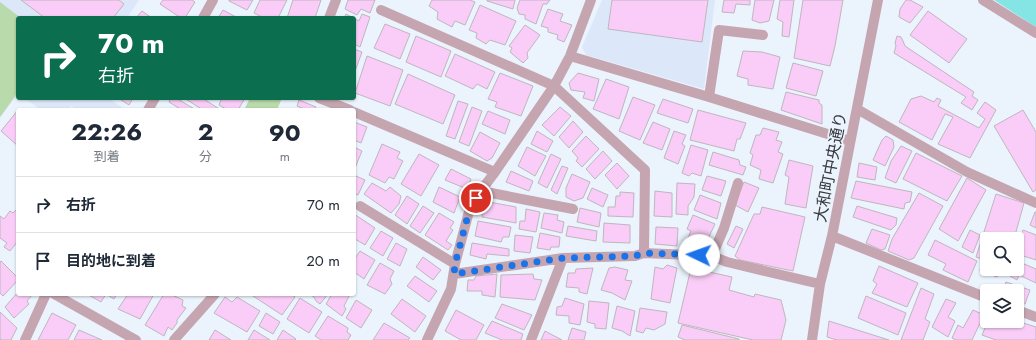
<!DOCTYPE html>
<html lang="ja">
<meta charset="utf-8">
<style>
:root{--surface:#fff;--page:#f6f6f7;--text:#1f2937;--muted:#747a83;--line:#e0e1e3}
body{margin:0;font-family:Jost,"Noto Sans JP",sans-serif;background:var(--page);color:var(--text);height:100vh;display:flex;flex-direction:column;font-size:15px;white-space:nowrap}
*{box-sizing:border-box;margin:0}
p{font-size:13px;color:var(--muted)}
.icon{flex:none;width:22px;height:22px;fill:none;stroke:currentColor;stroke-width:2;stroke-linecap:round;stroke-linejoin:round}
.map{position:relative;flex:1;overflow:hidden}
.details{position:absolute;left:16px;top:108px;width:340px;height:188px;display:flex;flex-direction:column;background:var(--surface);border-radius:4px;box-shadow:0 1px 3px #0004}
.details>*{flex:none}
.top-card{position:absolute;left:16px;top:16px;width:340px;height:84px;border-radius:4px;box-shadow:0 1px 3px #0004;background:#0b6e4f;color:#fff;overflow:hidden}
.buttons{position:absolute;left:980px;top:232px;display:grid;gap:8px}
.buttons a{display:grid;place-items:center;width:44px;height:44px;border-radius:4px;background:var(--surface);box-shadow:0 1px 3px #0004;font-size:20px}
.pin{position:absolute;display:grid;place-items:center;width:34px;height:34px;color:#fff;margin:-17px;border:2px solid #fff;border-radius:50%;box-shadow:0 1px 4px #0007}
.me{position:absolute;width:44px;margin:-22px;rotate:273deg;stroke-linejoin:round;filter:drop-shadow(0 0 3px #0008)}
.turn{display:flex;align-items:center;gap:14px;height:84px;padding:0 16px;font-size:18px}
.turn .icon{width:52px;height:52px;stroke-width:2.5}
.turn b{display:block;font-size:28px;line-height:34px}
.eta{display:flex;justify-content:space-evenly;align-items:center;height:68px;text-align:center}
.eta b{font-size:24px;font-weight:700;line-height:28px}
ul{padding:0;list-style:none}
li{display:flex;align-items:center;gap:12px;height:56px;padding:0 16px;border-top:1px solid var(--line)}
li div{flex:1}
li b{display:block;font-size:15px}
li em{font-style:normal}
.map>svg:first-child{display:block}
.built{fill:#dce8f9}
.green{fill:#b9daab}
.water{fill:#85e5e5}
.building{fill:#f9cdf7;stroke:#bfb6be}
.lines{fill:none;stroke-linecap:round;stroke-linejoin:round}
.minor{stroke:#c5a5b0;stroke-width:10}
.route{stroke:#1a73e8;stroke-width:7;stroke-dasharray:0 12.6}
.labels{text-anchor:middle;stroke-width:3.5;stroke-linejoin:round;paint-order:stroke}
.street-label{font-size:16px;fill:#373a3e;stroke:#ebf3fd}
</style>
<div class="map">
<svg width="1036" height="340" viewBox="0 0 1036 340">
<rect width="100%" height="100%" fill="#ebf3fd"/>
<path class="built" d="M 0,0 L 139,0 L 127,18 L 18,18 L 18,94 L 0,118 Z
M 602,0 L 715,0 L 704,89 L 586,55 L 582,47 Z
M 24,98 L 108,98 L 126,110 L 77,110 L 71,106 L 68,110 L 41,110 Z"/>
<path class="green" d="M 0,2 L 21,18 L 18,18 L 18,92 L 0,117 Z
M 250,98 L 282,98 L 277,110 L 244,110 Z"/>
<path class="water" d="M 994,0 L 1036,0 L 1036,27 Z"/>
<path class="building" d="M 21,0 L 119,0 L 124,4 L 113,18 L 45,18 Z
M 163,0 L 192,0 L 195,2 L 185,18 L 181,18 L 160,4 Z
M 229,0 L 253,0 L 247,10 L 229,1 Z
M 260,0 L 287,0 L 278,18 L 264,18 L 254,13 Z
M 293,0 L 321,0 L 315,18 L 287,18 Z
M 348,0 L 375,0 L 370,13 L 361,9 L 357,15 L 345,9 Z
M 432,0 L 470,0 L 475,2 L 465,25 L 455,21 L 452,27 L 437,19 L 438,12 L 429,6 Z
M 487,0 L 515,0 L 513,9 L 487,1 Z
M 520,0 L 550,0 L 547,4 L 543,4 L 536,24 L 525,19 L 525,15 L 519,14 L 517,8 Z
M 612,0 L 708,0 L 702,42 L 608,29 Z
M 724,0 L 750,0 L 750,5 L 736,4 L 734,13 L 722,12 Z
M 755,0 L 774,0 L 769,21 L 760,23 L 752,20 Z
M 780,0 L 794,0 L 789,37 L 782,36 L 783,22 L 777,19 Z
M 803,0 L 843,0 L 835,46 L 830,66 L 794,58 Z
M 906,0 L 910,0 L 923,7 L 910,23 L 899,17 L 900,9 Z
M 480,5 L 516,21 L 505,45 L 490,40 L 486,44 L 476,38 L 477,33 L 469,30 Z
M 548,9 L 563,14 L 560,21 L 572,25 L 564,42 L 557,39 L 558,35 L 548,32 L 548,28 L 541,26 Z
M 223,10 L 238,18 L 218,18 Z
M 142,11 L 152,18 L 136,18 Z
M 928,11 L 967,39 L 949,63 L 910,35 Z
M 346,14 L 359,21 L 362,14 L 370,17 L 360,47 L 354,44 L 354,18 L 344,18 Z
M 385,24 L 410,34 L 400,59 L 374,48 Z
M 525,25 L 540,35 L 527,53 L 528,58 L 523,63 L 510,52 L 512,48 L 509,46 Z
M 416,36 L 451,51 L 441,77 L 406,62 Z
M 897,36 L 901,37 L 903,41 L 905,46 L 974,92 L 972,96 L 978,100 L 972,110 L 961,103 L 966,97 L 894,53 L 896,46 L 895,43 Z
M 354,49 L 362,52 L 354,74 Z
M 743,51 L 762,52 L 780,57 L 773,89 L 748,85 L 748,79 L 737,76 Z
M 455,54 L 495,72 L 487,89 L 477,84 L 473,89 L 445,76 Z
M 367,56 L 403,70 L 390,106 L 355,93 Z
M 793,63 L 823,71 L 816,96 L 786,88 Z
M 500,73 L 533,86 L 521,116 L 495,107 L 497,102 L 488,99 Z
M 578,73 L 599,79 L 594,101 L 583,98 L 585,92 L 571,90 L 569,83 Z
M 408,74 L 455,95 L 443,124 L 395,104 Z
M 606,79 L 629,87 L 619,119 L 593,109 Z
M 786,92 L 819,100 L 819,103 L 822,105 L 822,124 L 781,110 Z
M 921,96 L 934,102 L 937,98 L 941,100 L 938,106 L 979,128 L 985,119 L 977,113 L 985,102 L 996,110 L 970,158 L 938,144 L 953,117 L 945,114 L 932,140 L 899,122 L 911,99 Z
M 633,97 L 655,105 L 640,140 L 619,131 Z
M 118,98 L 133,98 L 129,105 Z
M 171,98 L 176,98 L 196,110 L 182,110 L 169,102 Z
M 184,98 L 202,98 L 221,110 L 203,110 Z
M 218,98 L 245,98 L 238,110 L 228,110 L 219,105 L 221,100 Z
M 663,99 L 693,109 L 688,123 L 657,113 Z
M 299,100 L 316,107 L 315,110 L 306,110 L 297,106 Z
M 458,101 L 468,104 L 455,139 L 446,136 Z
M 472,107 L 482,111 L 469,146 L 459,142 Z
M 560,107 L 571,116 L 554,136 L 542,125 Z
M 18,110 L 18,146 L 1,131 Z
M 698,110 L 746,123 L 740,139 L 737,139 L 734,151 L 690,140 Z
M 1023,110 L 1036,132 L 1036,190 L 1033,192 L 994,126 Z
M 488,111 L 510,120 L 505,134 L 482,124 Z
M 573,121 L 583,132 L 569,148 L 559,137 Z
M 354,122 L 367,127 L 361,143 L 354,140 Z
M 653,122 L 670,129 L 662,150 L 643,143 Z
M 763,128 L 779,132 L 776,140 L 782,142 L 778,152 L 783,154 L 773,183 L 759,179 L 761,170 L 750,165 L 753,155 L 750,153 L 756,135 L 760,135 Z
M 537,131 L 553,141 L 547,152 L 531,144 Z
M 674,131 L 686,135 L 682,144 L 685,146 L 678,164 L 664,158 Z
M 480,132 L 500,143 L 492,158 L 487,161 L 470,151 Z
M 586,136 L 599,149 L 582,167 L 576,161 L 578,158 L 572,151 Z
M 886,136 L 893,140 L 894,147 L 885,166 L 873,160 L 882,140 Z
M 382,144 L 400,152 L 397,158 L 403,161 L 394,179 L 389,177 L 385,183 L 369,175 Z
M 691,145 L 708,150 L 701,176 L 692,173 L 689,176 L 682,173 Z
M 901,146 L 912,151 L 896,183 L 885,178 L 891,161 Z
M 354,147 L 362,151 L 355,168 L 354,168 Z
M 527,147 L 546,156 L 535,176 L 518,166 Z
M 603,151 L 612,161 L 595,179 L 586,169 Z
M 713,152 L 739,160 L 740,165 L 746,167 L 743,175 L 709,165 Z
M 916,153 L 962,176 L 947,201 L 903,179 Z
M 419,154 L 439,165 L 421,196 L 401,184 Z
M 551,154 L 561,159 L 547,188 L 538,183 Z
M 789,160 L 813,166 L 806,208 L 785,204 L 789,177 L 785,175 Z
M 617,163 L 629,176 L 617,189 L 605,175 Z
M 859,163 L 877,167 L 875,180 L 857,177 Z
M 562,166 L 568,168 L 557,194 L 551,190 Z
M 451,169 L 471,179 L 467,189 L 445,180 Z
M 511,171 L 533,181 L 529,191 L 506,182 Z
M 572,174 L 590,182 L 583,198 L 574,201 L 566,197 L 566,188 Z
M 354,175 L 365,180 L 358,195 L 354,194 Z
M 707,176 L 726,181 L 721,196 L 702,190 Z
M 967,178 L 986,190 L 958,241 L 939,229 Z
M 856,181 L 912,192 L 910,202 L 905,203 L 904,209 L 851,198 Z
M 744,182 L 759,188 L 748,212 L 735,205 Z
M 372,183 L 386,191 L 390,187 L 401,196 L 399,204 L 391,213 L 364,194 Z
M 677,183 L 695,184 L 694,197 L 688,206 L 688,215 L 676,214 Z
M 439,187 L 460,197 L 454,213 L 433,202 Z
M 592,188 L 608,195 L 603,207 L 587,199 Z
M 655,191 L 672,193 L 672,217 L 654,216 Z
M 620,192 L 634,193 L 633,217 L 608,216 L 608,207 L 615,207 L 616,196 L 620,196 Z
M 919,193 L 943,206 L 914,258 L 909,260 L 888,251 L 892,239 Z
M 996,194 L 1024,203 L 1014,239 L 987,239 L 987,269 L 1000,269 L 997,277 L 980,271 L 982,259 L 976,257 Z
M 700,195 L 721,203 L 717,219 L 694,210 Z
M 407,196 L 419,204 L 407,224 L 395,215 Z
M 489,202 L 516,207 L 516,223 L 482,217 L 484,205 Z
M 423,206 L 434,213 L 420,233 L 410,226 Z
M 857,206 L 897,218 L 896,225 L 891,230 L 853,217 Z
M 762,207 L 805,217 L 793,271 L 740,260 L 735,256 L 754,214 L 760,214 Z
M 580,208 L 601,213 L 599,227 L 577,222 Z
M 17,209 L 18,209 L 18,241 L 10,251 L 4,247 L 7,243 L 0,238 L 0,216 L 4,219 L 10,211 L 13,213 Z
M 526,209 L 540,212 L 536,232 L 519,229 L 520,221 L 525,221 Z
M 1035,212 L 1036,212 L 1036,228 L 1030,225 Z
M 439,213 L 454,222 L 450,228 L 453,230 L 446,241 L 452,245 L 448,250 L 425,235 Z
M 544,213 L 558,215 L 557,220 L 564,222 L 562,233 L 541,228 Z
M 354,214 L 375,228 L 365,245 L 355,239 Z
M 693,215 L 715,224 L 704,247 L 687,240 L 691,231 L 687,229 Z
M 478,221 L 511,227 L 509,237 L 503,237 L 501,242 L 475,236 Z
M 604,223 L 630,225 L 630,243 L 603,242 Z
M 568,226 L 597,231 L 596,241 L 566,236 Z
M 736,226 L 743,229 L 734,248 L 727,244 Z
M 656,227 L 678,228 L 677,246 L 655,244 Z
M 872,229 L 890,235 L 885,249 L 881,250 L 866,243 Z
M 970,230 L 980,235 L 973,253 L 962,247 Z
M 1023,230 L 1036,235 L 1036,260 L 1017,254 L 1017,248 Z
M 381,231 L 393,238 L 383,256 L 370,248 Z
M 540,233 L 560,237 L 559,247 L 551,247 L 550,250 L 537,248 Z
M 515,235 L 533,237 L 530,253 L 514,251 Z
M 935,240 L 977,261 L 968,282 L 943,270 L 946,264 L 928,255 Z
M 396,243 L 407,249 L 400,266 L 387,259 Z
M 472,243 L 509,249 L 509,256 L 487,254 L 486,259 L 470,255 Z
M 360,251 L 375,260 L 364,279 L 354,272 L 354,260 Z
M 423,257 L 441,270 L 433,280 L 416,267 Z
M 1,261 L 18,278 L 18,280 L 3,296 L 0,293 L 0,262 Z
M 1017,261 L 1036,269 L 1036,283 L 1019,275 L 1017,280 L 1010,276 L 1012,269 L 1017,269 Z
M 380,263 L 394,271 L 390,279 L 392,284 L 385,294 L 367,285 Z
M 667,265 L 677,268 L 670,303 L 651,299 L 655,267 L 663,269 Z
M 879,266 L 918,283 L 907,307 L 872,293 L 877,284 L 873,281 Z
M 615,267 L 628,270 L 625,280 L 632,281 L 625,300 L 612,293 L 601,290 L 609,268 Z
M 593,268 L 587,294 L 579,292 L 579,288 L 566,287 L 568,273 L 575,273 L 576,269 Z
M 691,268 L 732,277 L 729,290 L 754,297 L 755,294 L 781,300 L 786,320 L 781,340 L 753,340 L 678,323 Z
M 497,274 L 495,297 L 482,295 L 482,291 L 467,291 L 468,280 L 474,280 L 476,276 Z
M 533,274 L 534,279 L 542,280 L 535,300 L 500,297 L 501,275 Z
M 415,276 L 437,291 L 429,302 L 407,286 Z
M 1006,282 L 1030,290 L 1025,304 L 1017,302 L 1017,291 L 1003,291 Z
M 921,288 L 934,294 L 925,319 L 930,322 L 923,340 L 901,340 Z
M 18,292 L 18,294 L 33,294 L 27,301 L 29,304 L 14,318 L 5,307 Z
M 87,294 L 117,294 L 114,299 L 106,294 L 101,302 Z
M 128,294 L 154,294 L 140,319 L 118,309 Z
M 164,294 L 170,294 L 183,300 L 182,306 L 186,308 L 177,320 L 177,323 L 172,330 L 168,327 L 164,336 L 145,325 Z
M 250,294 L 291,294 L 295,297 L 282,315 Z
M 309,294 L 328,294 L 320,304 L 316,301 L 314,297 Z
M 332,294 L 350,294 L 344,306 L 346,309 L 342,316 L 326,304 Z
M 866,296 L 906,313 L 898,335 L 858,318 Z
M 225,297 L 232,302 L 237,297 L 260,311 L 247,332 L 214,313 Z
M 300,298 L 322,312 L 309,333 L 287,319 Z
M 565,298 L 584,304 L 580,325 L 569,323 L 569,316 L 556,315 L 557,307 L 562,306 Z
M 402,299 L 426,316 L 415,332 L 391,314 Z
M 946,299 L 956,303 L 948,317 L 955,321 L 948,337 L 932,327 Z
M 356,300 L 372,310 L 361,328 L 346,318 Z
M 589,301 L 609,303 L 606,329 L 595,328 L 595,324 L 587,322 Z
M 502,304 L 532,315 L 524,330 L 495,318 Z
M 617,306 L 635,311 L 630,336 L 622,331 L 612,328 Z
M 640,308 L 667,312 L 665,324 L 654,330 L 646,328 L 643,333 L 636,331 Z
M 456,310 L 484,325 L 476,340 L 461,340 L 445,331 Z
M 973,310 L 984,315 L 972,340 L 956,340 L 952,338 L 958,325 L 963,328 Z
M 0,312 L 17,328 L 11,340 L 2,340 L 0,339 Z
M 52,313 L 76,325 L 68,340 L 38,340 Z
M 266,313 L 280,322 L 273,334 L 259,326 Z
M 328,316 L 348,328 L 347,332 L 351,335 L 348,340 L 321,340 L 315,336 Z
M 492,321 L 523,334 L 521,340 L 502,340 L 485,333 Z
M 829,321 L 889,340 L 837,340 L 827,337 Z
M 988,321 L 1017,321 L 1036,327 L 1036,340 L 996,340 L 982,335 Z
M 384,323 L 410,338 L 408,340 L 373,340 Z
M 682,325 L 739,339 L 739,340 L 685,340 L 678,337 Z
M 572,328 L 586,332 L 584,340 L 568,340 Z
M 79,330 L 102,340 L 74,340 Z
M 215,330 L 231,340 L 209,340 Z
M 254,330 L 270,340 L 248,340 Z
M 283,330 L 296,339 L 295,340 L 277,340 Z
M 545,331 L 562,340 L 541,340 Z"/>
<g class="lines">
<path class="minor" d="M 983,0 L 1036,33
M 381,10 L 554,86 L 645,170 L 644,253
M 203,18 L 213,0
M 329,18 L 336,0
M 570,56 L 709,97 L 850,141
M 709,97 L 719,30 L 763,35
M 319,98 L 350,110
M 857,109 L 967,172 L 1036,203
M 148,110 L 155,98
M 354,112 L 495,172
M 481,191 L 573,209
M 360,206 L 455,264
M 832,236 L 987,298
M 712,256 L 724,228 L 738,183
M 454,274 L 563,258 L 635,256 L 644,253 L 712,256 L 727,262 L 820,284
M 54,294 L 136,340
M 1017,310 L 1036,317
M 25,340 L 46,294
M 174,340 L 215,294
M 427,340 L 451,289 L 455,264 L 471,204 L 495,172 L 554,86 L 570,56 L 591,0
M 531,340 L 563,258
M 812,340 L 820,284 L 832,236 L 878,0"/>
</g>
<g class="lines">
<path class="route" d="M 476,198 L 471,204 L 455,264 L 454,274 L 563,258 L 635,256 L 644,253 L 699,255"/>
</g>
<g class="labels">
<g class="street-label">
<text transform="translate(830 167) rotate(-79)" y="6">大和町中央通り</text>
</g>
</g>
</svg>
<div class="buttons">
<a><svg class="icon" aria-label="search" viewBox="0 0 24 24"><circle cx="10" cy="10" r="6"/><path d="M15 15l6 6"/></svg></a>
<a><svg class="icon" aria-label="layers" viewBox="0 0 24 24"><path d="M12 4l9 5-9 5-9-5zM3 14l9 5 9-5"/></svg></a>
</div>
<div class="pin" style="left:476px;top:198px;background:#d93025"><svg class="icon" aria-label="arrive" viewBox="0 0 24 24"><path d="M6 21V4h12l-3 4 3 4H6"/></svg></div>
<svg class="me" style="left:699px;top:255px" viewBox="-20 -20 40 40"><circle r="19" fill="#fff"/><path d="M0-13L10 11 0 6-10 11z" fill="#1a73e8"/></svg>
<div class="top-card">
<div class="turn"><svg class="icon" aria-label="right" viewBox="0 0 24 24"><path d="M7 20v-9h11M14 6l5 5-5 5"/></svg><div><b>70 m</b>右折</div></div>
</div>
<section class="details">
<div class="eta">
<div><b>22:26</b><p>到着</p></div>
<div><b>2</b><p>分</p></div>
<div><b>90</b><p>m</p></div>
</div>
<ul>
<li><svg class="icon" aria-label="right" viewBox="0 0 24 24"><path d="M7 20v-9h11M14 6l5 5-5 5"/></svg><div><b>右折</b></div><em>70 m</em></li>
<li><svg class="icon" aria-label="arrive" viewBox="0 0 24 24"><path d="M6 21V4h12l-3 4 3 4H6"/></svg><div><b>目的地に到着</b></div><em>20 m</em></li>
</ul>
</section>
</div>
